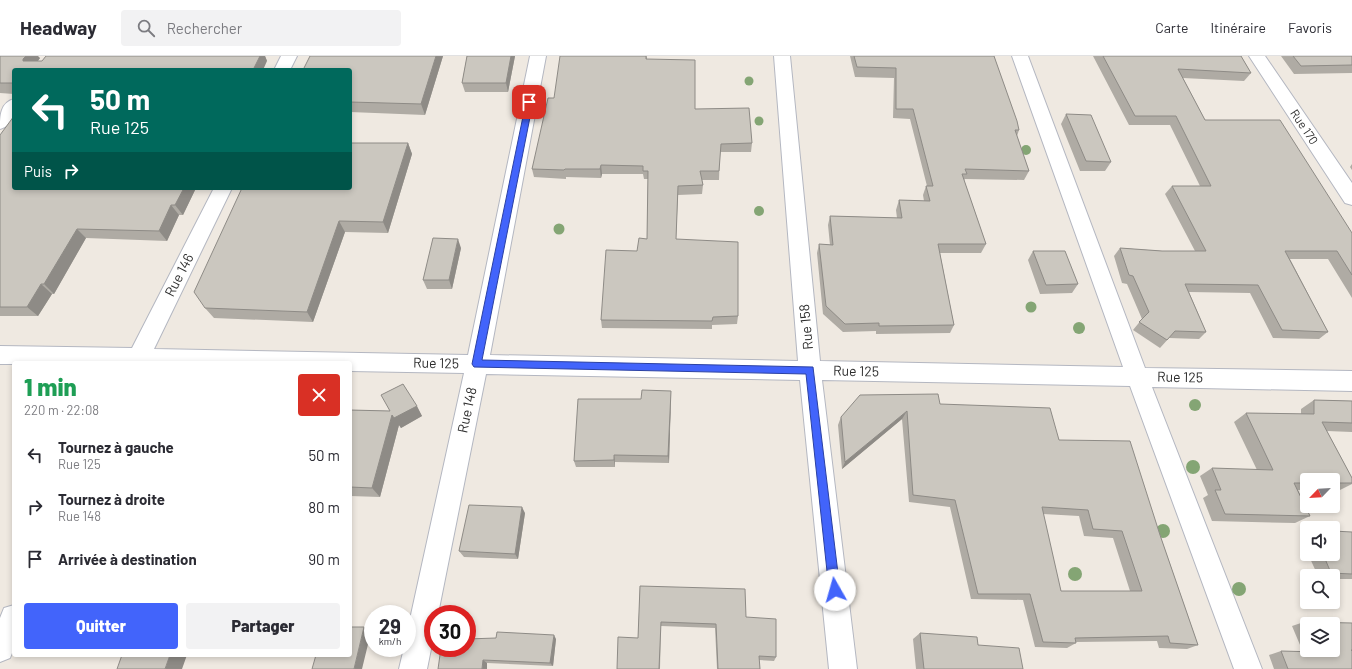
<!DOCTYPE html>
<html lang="fr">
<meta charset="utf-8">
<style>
:root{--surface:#fff;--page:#f2f2f3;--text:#2b2b33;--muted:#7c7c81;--line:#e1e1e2;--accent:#4264fb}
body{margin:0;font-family:Barlow,sans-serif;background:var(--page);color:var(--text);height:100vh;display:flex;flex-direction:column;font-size:15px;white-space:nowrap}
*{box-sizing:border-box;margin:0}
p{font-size:13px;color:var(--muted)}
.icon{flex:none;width:22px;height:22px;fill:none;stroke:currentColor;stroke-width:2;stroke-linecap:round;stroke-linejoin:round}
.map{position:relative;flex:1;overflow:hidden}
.details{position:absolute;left:12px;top:305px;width:340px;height:296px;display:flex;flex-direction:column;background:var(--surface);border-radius:4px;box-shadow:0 2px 6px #0003}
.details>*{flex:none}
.guide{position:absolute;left:12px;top:12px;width:340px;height:122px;border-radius:4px;box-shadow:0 2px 6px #0003;background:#00695c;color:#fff;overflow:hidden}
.needle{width:26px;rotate:245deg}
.fabs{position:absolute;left:1300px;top:417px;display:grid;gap:8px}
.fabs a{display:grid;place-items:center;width:40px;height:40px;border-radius:4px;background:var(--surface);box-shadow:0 2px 6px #0003;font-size:20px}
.speed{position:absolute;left:364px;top:549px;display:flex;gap:8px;font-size:20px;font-weight:700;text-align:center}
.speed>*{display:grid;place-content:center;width:52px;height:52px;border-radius:50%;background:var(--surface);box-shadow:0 2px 6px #0003;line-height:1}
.speed small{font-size:10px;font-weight:400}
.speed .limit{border:6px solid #d22;background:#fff;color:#111}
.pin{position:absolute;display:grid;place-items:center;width:34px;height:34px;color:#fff;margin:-17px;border-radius:8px;box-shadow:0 2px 6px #0006}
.me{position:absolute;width:44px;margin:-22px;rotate:353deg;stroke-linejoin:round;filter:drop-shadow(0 0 3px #0008)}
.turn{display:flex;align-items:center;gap:14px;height:84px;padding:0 12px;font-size:18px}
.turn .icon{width:52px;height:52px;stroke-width:2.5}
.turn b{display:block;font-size:28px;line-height:34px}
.then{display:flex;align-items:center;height:38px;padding:0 12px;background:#0003;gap:8px;font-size:15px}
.round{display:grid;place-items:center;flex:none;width:42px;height:42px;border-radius:4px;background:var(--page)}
.headline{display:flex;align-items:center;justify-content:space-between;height:68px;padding:0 12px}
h1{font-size:24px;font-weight:800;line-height:30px;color:#1e9e55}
.primary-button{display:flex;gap:8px;margin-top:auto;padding:8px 12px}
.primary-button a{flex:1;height:46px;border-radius:4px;background:var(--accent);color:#fff;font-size:16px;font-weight:800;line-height:46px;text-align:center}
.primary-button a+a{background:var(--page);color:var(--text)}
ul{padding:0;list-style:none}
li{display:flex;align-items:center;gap:12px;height:52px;padding:0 12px}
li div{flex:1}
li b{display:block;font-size:15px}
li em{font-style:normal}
header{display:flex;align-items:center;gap:24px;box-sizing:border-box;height:56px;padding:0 20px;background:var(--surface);border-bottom:1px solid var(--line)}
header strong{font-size:19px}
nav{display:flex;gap:22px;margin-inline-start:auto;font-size:14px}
.search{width:280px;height:36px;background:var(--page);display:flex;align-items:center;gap:10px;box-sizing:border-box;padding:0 14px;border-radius:4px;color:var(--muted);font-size:15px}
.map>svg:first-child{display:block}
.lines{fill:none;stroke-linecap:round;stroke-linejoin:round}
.street-casing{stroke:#b4b7c1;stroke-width:2}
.street{fill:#fff;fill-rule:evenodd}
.tree{fill:#84a574}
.wall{fill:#afaba4;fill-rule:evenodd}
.shaded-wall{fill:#8e8b86}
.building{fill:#cbc7bf;stroke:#8e8b86;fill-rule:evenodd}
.route{fill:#4264fb;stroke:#2b41a3}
.labels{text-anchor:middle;stroke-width:3.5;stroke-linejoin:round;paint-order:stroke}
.far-street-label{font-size:12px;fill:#2e2e2e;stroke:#fff}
.street-label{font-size:14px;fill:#2e2e2e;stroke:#fff}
</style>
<header>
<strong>Headway</strong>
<div class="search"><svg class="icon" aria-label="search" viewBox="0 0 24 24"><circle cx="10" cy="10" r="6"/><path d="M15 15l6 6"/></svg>Rechercher</div>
<nav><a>Carte</a><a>Itinéraire</a><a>Favoris</a></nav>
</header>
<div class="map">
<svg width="1352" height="613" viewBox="0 0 1352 613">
<rect width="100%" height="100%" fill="#efe9e1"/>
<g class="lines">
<defs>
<path id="street" d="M 281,0 L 297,0 L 290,14 L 274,14 Z
M 530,0 L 546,0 L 490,299 L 798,305 L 774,0 L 790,0 L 820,305 L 1123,311 L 1012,0 L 1028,0 L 1145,312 L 1352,315 L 1352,335 L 1152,331 L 1262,613 L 1234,613 L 1130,330 L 822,324 L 857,613 L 829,613 L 800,324 L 486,318 L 438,558 L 433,558 L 433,583 L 427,613 L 399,613 L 404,592 L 407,592 L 407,577 L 464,317 L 350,315 L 350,307 L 0,308 L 0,290 L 132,292 L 214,132 L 232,132 L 154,293 L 468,299 Z
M 1249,0 L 1265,0 L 1352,127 L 1352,149 L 1345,147 Z
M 14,43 C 14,56 15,69 0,73 C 0,60 0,47 14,43 Z
M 14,549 L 14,592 L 10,602 L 0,606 L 0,562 L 4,552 Z"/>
</defs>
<use href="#street" class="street-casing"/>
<use href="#street" class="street"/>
</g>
<g class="tree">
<circle cx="749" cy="25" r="4.5"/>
<circle cx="759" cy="65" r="4.5"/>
<circle cx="1026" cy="94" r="5"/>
<circle cx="759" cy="155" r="5"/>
<circle cx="559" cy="173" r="5.5"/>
<circle cx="1031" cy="251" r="5.5"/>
<circle cx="1079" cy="272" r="6"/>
<circle cx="1195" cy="349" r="6"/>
<circle cx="1193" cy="411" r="7"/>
<circle cx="1163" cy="475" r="7"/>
<circle cx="1075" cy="518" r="7"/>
<circle cx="1239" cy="533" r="7"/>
</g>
<path class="wall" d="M 0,0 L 40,2 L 38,5 L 42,5 L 46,0 L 265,0 L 267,5 L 14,14 L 14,38 L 0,37 Z
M 310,0 L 443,0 L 425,59 L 350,56 L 350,14 Z
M 467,0 L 515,0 L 508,36 L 465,36 L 462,27 Z
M 647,0 L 647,3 L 695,53 L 752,87 L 751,96 L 720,96 L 719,124 L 702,124 L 703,129 L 702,138 L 678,139 L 676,183 L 738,260 L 737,268 L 712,269 L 712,273 L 602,272 L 601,264 L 637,195 L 647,183 L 648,123 L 644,123 L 643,118 L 602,118 L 601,122 L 566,121 L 566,123 L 534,121 L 532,113 L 554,42 Z
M 850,0 L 994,0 L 1019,74 L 1017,80 L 1029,115 L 1024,124 L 965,123 L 964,124 L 986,188 L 981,197 L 940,197 L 954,269 L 950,277 L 876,278 L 876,275 L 843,276 L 823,258 L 817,197 L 819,188 L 830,189 L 828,169 L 830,160 L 897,162 L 896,154 L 899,144 L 924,145 L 923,139 L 926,130 L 927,130 L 910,63 L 893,62 L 894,22 L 855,21 Z
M 1093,0 L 1241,0 L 1251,17 L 1244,25 L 1183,22 L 1205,64 L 1352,177 L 1352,242 L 1328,203 L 1290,203 L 1328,276 L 1319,283 L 1273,282 L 1250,237 L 1189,236 L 1206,276 L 1199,283 L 1169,282 L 1160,292 L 1133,274 L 1142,263 L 1127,228 L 1122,227 L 1114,200 L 1120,192 L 1162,195 L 1195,195 L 1165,138 L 1172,130 L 1200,130 L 1170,69 L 1129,69 Z
M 1281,0 L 1352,0 L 1352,17 L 1294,18 Z
M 1066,58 L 1111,106 L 1105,115 L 1080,115 L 1061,68 Z
M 0,79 L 14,132 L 196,132 L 183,159 L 179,159 L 167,185 L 86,182 L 54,238 L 52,238 L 38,260 L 0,260 Z
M 408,87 L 412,98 L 388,177 L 345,176 L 313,266 L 214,262 L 205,252 Z
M 1352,108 L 1352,114 L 1350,111 Z
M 461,192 L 452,233 L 427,233 L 423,224 Z
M 1033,195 L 1078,228 L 1072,237 L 1040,238 L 1028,204 Z
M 403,328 L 422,360 L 401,372 L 399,369 L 380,441 L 350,440 L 350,354 L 390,355 Z
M 671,335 L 669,407 L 615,406 L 615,411 L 576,411 L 574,405 L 641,343 Z
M 1314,344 L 1352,345 L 1352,376 L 1327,375 L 1352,422 L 1352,428 L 1340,434 L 1333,434 L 1333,424 L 1307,424 L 1307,434 L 1298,434 L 1310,460 L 1295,467 L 1212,465 L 1203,442 L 1208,439 L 1200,420 L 1212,412 L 1257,414 L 1234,366 L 1246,357 L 1301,358 L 1301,353 Z
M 940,348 L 1059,384 L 1160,479 L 1198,589 L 1187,593 L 1159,592 L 1157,585 L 1076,586 L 1076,587 L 1067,592 L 1035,591 L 1023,544 L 971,543 L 950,451 L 909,446 L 902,363 L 842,413 L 838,369 L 841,361 ZM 1043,458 L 1079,460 L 1084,480 L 1113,482 L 1130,535 L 1061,535 Z
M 525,457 L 518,503 L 464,501 L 459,495 Z
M 1352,476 L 1352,523 L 1333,523 L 1333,520 L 1318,520 L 1308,498 L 1333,498 Z
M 1307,477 L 1307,496 L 1300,481 Z
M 640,530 L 746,561 L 776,601 L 774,605 L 759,604 L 760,613 L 717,613 L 715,572 L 661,570 L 660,613 L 617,613 L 638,582 Z
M 1304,566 L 1352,567 L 1352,613 L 1274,613 L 1269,599 L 1281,595 L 1303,596 L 1292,570 ZM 1307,568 L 1333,594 L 1307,594 Z
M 920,577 L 978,589 L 1023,613 L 916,613 L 913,583 Z
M 556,583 L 553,610 L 487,607 L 438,613 Z"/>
<path class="shaded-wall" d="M 26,0 L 38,0 L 40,2 L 32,13 L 23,5 L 23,3 Z
M 258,0 L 265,0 L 267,5 L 263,14 L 253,14 Z
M 436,0 L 443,0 L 425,59 L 421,48 Z
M 511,0 L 515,0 L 508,36 L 506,27 Z
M 408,87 L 412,98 L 388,177 L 383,166 Z
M 601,109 L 602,118 L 601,122 L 600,113 Z
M 184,132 L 196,132 L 183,159 L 175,149 Z
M 171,149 L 179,159 L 167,185 L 159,175 Z
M 339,165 L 345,176 L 313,266 L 307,256 Z
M 77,173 L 86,182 L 54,238 L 44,228 Z
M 458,183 L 461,192 L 452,233 L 449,224 Z
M 41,228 L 52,238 L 38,260 L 27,251 Z
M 671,335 L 671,342 L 669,407 L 668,400 Z
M 417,350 L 422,360 L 401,372 L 399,369 L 380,441 L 372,432 L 392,359 Z
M 907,355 L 902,363 L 842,413 L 845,406 Z
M 614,399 L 615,406 L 615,411 L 614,404 Z
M 522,451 L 525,457 L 518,503 L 515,498 Z
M 364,571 L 371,576 L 362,613 L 354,613 Z
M 554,579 L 556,583 L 553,610 L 550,607 Z
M 170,599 L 187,599 L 182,613 L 165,613 Z
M 483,604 L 487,607 L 487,613 L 482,613 Z"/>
<path class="building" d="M 0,0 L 26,0 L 23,3 L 23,5 L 42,5 L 46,0 L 260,0 L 253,14 L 14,14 L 14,27 L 0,27 Z
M 310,0 L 436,0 L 421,48 L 350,46 L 350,14 L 303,14 Z
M 467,0 L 511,0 L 506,27 L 462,27 Z
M 560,0 L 646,0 L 646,3 L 695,4 L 695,53 L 749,52 L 752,87 L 721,88 L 719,115 L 700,115 L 703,129 L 678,130 L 676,183 L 738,186 L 738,260 L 713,261 L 712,265 L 601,264 L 606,194 L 637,195 L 639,182 L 647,183 L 648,115 L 643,115 L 643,110 L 601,109 L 600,113 L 565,113 L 564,114 L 532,113 L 548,42 L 554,42 Z
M 854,0 L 994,0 L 1017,65 L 1019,74 L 1015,74 L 1029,115 L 965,113 L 967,118 L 962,118 L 986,188 L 938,188 L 954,269 L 879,270 L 879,267 L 845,268 L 826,250 L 819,188 L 833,189 L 830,160 L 902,162 L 899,144 L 930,145 L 926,130 L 933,130 L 913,53 L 896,53 L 896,12 L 857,11 Z
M 1103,0 L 1241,0 L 1251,17 L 1178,13 L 1205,64 L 1280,64 L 1352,177 L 1352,219 L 1337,195 L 1285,195 L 1328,276 L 1282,274 L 1258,229 L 1185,228 L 1206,276 L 1175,275 L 1167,284 L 1139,266 L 1149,256 L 1133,220 L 1129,219 L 1120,192 L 1162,195 L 1206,195 L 1172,130 L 1211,130 L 1176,60 L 1135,60 Z
M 1293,0 L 1352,0 L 1352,9 L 1301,10 Z
M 1066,58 L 1091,59 L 1111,106 L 1086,105 Z
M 14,60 L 14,132 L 184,132 L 175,149 L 171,149 L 159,175 L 77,173 L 44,228 L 41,228 L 27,251 L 0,251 L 0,79 Z
M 350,87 L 408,87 L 383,166 L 339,165 L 307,256 L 205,252 L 194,236 L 242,132 L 350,132 Z
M 433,182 L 458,183 L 449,224 L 423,224 Z
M 1033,195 L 1065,195 L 1078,228 L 1046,229 Z
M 403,328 L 417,350 L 394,362 L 392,359 L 372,432 L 350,431 L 350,354 L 390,355 L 381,339 Z
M 642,334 L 671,335 L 668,400 L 614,399 L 614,404 L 574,405 L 578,343 L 641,343 Z
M 938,338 L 940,348 L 1050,352 L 1059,384 L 1130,385 L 1160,479 L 1198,589 L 1170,587 L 1168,580 L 1075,582 L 1076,587 L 1043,586 L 1030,538 L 978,538 L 955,444 L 913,439 L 907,355 L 845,406 L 841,361 L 860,339 ZM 1042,451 L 1088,454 L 1093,473 L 1122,475 L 1142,535 L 1061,535 Z
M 1314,344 L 1352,345 L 1352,367 L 1322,366 L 1352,422 L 1352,427 L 1333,427 L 1333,424 L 1307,424 L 1307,427 L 1294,427 L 1310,460 L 1225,458 L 1215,434 L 1221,434 L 1212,412 L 1273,414 L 1246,357 L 1314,358 Z
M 469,449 L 522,451 L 515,498 L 459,495 Z
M 1333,475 L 1352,476 L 1352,518 L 1331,517 L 1323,498 L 1333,498 Z
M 640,530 L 745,533 L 746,561 L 776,563 L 776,601 L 759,600 L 760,613 L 718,613 L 716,568 L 661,566 L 659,613 L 617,613 L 618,581 L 638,582 Z
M 1304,566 L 1352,567 L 1352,594 L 1351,594 L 1352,595 L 1352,613 L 1288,613 L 1281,595 L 1318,596 L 1317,594 L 1333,594 L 1333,568 L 1307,568 L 1307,572 Z
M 350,571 L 364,571 L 354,613 L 312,613 L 316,599 L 350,599 Z
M 497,576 L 554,579 L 550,607 L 483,604 L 482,613 L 438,613 L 441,592 L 467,592 L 467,583 L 496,582 Z
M 920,577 L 977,581 L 978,589 L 1019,592 L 1023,613 L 924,613 Z
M 122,599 L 170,599 L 165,613 L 117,613 Z"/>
<path class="route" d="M 529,44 L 533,46 L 482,304 L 813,311 L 840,534 L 838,538 L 835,540 L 831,538 L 829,534 L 806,318 L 474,311 L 472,308 L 526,46 Z"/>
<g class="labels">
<g class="far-street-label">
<text transform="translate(1304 71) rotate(56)" y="4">Rue 170</text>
</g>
<g class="street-label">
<text transform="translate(179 219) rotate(-63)" y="5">Rue 146</text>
<text transform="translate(806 271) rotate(-95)" y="5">Rue 158</text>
<text transform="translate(436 307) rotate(1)" y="5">Rue 125</text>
<text transform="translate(856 315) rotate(1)" y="5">Rue 125</text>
<text transform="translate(1180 321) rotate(1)" y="5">Rue 125</text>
<text transform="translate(467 354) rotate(-78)" y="5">Rue 148</text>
</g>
</g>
</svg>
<div class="fabs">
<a><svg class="needle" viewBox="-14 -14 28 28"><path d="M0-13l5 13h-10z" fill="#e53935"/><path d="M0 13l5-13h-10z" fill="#7c7c81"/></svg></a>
<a><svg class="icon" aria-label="sound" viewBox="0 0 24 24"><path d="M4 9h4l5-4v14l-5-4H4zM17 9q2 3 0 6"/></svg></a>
<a><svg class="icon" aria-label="search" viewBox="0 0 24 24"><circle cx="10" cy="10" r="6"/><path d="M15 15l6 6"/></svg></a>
<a><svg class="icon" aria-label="layers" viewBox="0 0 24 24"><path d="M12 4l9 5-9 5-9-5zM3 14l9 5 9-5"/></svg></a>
</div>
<div class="speed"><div>29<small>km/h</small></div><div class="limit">30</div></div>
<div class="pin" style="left:529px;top:46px;background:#d93025"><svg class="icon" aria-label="arrive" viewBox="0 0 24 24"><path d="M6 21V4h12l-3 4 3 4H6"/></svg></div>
<svg class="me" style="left:835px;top:534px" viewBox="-20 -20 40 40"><circle r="19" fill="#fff"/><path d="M0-13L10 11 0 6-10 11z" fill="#4264fb"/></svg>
<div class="guide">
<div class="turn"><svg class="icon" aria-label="left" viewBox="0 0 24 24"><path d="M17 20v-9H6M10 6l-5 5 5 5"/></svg><div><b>50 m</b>Rue 125</div></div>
<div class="then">Puis<svg class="icon" aria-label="right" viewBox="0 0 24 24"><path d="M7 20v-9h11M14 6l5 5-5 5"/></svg></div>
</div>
<section class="details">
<div class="headline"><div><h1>1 min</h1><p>220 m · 22:08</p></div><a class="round" style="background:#d93025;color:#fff"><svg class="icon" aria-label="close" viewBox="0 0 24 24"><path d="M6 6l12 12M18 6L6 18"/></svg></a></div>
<ul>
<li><svg class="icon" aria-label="left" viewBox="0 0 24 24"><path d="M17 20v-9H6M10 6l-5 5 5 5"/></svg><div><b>Tournez à gauche</b><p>Rue 125</p></div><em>50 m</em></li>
<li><svg class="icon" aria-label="right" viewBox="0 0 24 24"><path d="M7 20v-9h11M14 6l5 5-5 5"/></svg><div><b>Tournez à droite</b><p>Rue 148</p></div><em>80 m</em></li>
<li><svg class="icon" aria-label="arrive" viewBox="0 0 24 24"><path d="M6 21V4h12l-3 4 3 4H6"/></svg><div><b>Arrivée à destination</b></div><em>90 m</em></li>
</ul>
<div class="primary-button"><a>Quitter</a><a>Partager</a></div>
</section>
</div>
